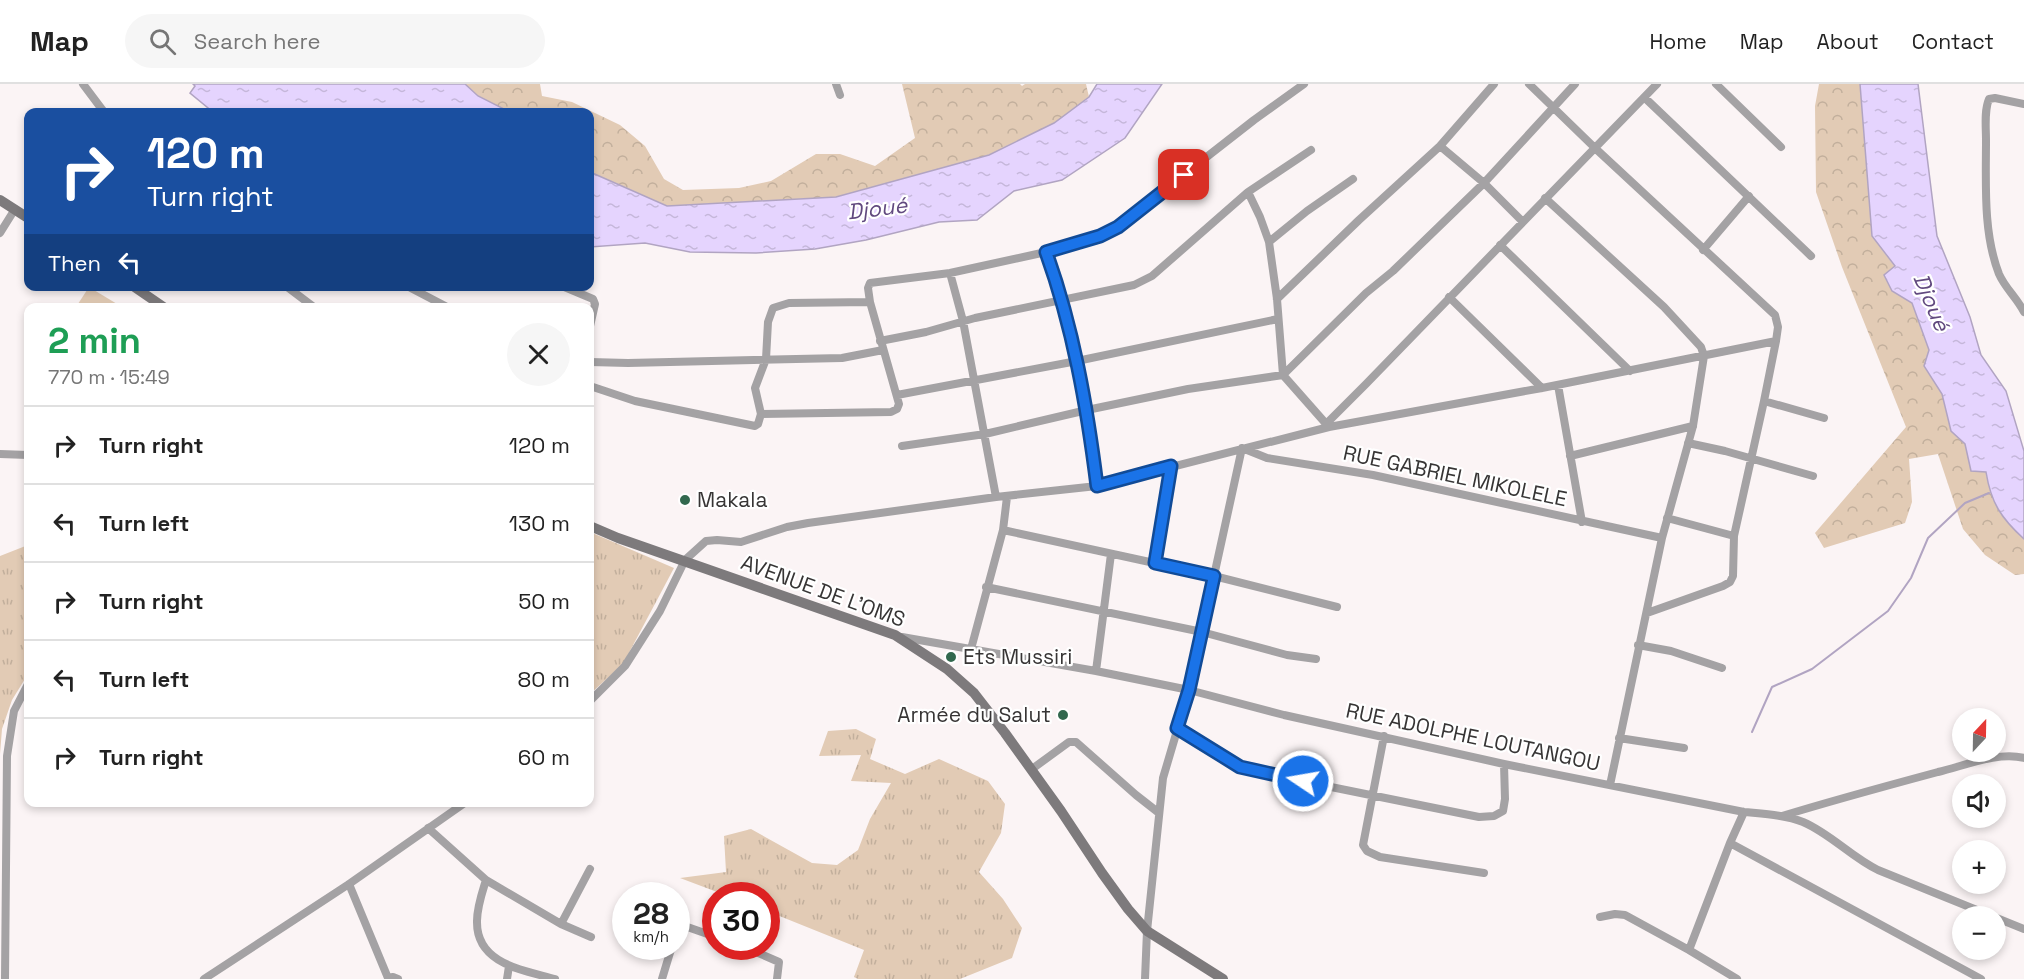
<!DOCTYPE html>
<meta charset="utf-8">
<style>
:root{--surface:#fff;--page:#f6f6f6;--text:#222;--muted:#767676;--line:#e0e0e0}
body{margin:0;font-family:"Space Grotesk",sans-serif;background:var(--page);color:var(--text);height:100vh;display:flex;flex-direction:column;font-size:22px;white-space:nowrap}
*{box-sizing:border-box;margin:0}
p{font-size:20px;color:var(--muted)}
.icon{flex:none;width:33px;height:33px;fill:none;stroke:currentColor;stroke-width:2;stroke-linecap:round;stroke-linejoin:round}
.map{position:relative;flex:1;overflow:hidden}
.side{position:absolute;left:24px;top:219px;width:570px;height:504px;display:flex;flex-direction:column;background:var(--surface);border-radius:12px;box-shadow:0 3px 9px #0003}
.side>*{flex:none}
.banner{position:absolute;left:24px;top:24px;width:570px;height:183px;border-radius:12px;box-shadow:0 3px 9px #0003;background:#1a4fa0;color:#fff;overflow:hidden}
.needle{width:39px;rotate:22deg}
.tools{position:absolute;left:1952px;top:624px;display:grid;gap:12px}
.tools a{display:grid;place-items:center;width:54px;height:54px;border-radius:50%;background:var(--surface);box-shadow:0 3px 9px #0003;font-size:30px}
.speed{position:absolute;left:612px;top:798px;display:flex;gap:12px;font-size:30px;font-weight:700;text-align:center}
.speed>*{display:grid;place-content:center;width:78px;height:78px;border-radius:50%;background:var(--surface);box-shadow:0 3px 9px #0003;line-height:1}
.speed small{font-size:15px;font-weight:400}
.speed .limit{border:9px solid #d22;background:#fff;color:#111}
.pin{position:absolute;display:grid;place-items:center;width:51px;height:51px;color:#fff;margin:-26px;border-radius:12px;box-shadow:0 3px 9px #0006}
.me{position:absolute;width:66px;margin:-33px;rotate:282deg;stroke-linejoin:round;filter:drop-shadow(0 0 4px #0008)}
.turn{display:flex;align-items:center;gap:21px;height:126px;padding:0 24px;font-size:27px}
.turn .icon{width:78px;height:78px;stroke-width:2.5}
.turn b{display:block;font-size:42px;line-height:51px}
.then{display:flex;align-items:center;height:57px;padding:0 24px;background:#0003;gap:12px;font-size:22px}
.round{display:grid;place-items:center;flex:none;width:63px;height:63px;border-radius:32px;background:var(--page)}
.head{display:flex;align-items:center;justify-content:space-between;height:102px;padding:0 24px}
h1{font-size:36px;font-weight:600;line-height:45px;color:#1e9e55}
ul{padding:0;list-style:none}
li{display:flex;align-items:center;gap:18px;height:78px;padding:0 24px;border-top:2px solid var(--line)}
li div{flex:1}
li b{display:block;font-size:22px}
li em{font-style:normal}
header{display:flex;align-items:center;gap:36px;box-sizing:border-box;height:84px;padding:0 30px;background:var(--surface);border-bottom:2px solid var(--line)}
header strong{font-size:28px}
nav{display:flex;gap:33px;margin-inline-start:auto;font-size:21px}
.search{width:420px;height:54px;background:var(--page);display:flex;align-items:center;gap:15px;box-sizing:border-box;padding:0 21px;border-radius:33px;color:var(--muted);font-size:22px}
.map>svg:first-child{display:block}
.grass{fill:url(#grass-tufts)}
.forest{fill:url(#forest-crowns)}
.pitch{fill:#e2cbb5}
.water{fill:url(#water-ripples);stroke:#b1a4c2;stroke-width:1.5}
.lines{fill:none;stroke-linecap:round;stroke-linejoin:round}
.stream{stroke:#b1a4c2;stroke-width:2}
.street{stroke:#a4a2a4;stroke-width:8}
.secondary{stroke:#7d7a7c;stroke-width:10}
.route-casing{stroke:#114b97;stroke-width:15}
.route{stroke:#1a73e8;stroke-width:10}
.poi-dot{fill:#32684e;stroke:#fff;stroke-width:2}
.labels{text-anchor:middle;stroke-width:4.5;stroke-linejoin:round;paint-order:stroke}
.street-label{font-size:21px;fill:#373535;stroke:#fff}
.poi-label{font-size:21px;fill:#373535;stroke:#fff;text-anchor:start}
.water-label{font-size:22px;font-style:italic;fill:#61497f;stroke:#fff}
</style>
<header>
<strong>Map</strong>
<div class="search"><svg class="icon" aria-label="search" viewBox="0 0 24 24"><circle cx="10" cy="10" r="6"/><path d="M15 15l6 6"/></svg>Search here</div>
<nav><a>Home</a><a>Map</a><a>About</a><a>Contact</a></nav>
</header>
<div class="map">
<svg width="2024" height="895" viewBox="0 0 2024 895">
<defs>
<pattern id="grass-tufts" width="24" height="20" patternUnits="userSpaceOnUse" patternTransform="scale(1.5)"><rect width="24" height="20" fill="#e2cbb5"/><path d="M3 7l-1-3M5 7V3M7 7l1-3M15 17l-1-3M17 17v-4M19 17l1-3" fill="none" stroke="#c2af9c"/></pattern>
<pattern id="forest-crowns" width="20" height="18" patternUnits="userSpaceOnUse" patternTransform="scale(1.5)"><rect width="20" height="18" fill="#e2cbb5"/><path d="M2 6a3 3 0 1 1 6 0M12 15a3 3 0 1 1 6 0" fill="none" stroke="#c2af9c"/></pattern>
<pattern id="water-ripples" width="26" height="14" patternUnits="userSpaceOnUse" patternTransform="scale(1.5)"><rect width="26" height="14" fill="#e5d4fe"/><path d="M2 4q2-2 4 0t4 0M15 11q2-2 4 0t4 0" fill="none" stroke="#c5b7da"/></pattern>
</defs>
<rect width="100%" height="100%" fill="#fbf4f5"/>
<path class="grass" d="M 590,448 L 674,484 L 623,580 L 590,610 Z
M 28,461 L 28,590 L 12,616 L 2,645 L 0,670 L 0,472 Z
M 856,645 L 876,655 L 870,675 L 905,690 L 939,675 L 988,697 L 1005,720 L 1001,749 L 979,788 L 1003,815 L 1022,844 L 1012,874 L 960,895 L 858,895 L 854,893 L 864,866 L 767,827 L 766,812 L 725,811 L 680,794 L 726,788 L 724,752 L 751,745 L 812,779 L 837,781 L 858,766 L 870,735 L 891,699 L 851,697 L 861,671 L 819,672 L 828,647 Z"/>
<path class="forest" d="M 465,0 L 540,0 L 542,12 L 572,18 L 620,41 L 645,62 L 664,95 L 683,106 L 739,104 L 771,97 L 816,70 L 840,70 L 875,82 L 915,54 L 902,0 L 1020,0 L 1022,2 L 1025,0 L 1086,0 L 1089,13 L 1054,39 L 989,71 L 836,113 L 667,122 L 590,88 L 590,28 L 510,28 L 478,12 Z
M 1819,0 L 1860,0 L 1872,152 L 1895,183 L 1892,207 L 1912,219 L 1929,266 L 1924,282 L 1942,310 L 1951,347 L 1965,360 L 1971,386 L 1986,388 C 1991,418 2002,435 2024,455 L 2024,490 L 2015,491 L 1985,471 L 1963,445 L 1938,370 L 1909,375 L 1912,418 L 1905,439 L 1824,464 L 1815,449 L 1906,343 L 1842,183 L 1816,108 L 1815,22 Z"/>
<path class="pitch" d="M 89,203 L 122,223 L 76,223 Z"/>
<path class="water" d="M 193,0 L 465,0 L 478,12 L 510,28 L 213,28 L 190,9 L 195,2 Z
M 1097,0 L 1162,0 L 1125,54 L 1062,96 L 1014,107 L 977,136 L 939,138 L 866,156 L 815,165 L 756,169 L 690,168 L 645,159 L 590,163 L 590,88 L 667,122 L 836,113 L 989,71 L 1054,39 L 1089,13 Z
M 1860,0 L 1918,0 L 1937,152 L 1970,233 L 1981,271 L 2006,307 L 2024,367 L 2024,455 C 2001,434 1991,419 1986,388 L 1971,387 L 1965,360 L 1951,347 L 1942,310 L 1924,282 L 1929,266 L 1912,219 L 1892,207 L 1884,191 L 1895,182 L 1872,152 Z"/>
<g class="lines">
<path class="stream" d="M 1752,648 L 1772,603 L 1812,585 L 1888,527 L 1911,494 L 1928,454 L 1965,419 L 1989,409"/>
<path class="street" d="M 83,0 L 104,28
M 836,0 L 840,11
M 1529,0 L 1596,65 L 1775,231 L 1778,243 L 1776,257 L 1764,317 L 1734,452 L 1733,492 L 1730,498 L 1723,502 L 1647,529
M 1716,0 L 1781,63
M 1645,14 L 1811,172
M 2024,20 L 1995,14 L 1989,15 C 1984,27 1986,43 1986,56 C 1986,100 1983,149 1999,190 C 2005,204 2017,214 2024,228
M 1440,62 L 1484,99 L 1523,138
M 1248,108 L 1260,133 L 1269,158 L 1277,215 L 1283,291 L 1328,342
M 1545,114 L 1664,223 L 1701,263 L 1704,272 L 1693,342 L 1662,454 L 1610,701
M 0,149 L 15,125
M 1269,158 L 1307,127 L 1353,95
M 1500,161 L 1630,287
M 1703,166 L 1749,112
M 1046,168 C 1073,244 1086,322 1097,402
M 950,189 L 963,237 L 996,413
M 286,202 L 315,224
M 407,202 L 449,224
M 562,202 L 593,215 L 595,220 L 590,242
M 1449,213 L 1542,304
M 1277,215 L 1359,136 L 1440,62 L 1494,0
M 880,257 L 926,248 L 975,234 L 1134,201 L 1152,192 L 1248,108 L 1311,66
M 590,278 L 628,279 L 842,274 L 883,266
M 1558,301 L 1582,438
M 590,302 L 635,317 L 755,342 L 758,340 L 761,330 L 755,304 L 766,275 L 768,238 L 773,224 L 789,219 L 870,218
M 897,311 L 1077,277 L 1278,235
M 1764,317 L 1824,334
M 761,330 L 891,328 L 897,325 L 899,320 L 870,218 L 868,204 L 870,199 L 950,189 L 1046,168 L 1100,152 L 1117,143 L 1254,36 L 1304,0
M 1326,340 L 1366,300 L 1657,0
M 1688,359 L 1725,367 L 1813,392
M 902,362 L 985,350 L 1087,326 L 1188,305 L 1283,291 L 1366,209 L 1393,187 L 1484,99 L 1575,0
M 0,370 L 28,371
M 1570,372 L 1693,342
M 1667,434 L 1734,452
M 1003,446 L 1214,492 L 1337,523
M 1155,479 L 1171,382
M 986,503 L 1202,548 L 1287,571 L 1316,575
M 902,553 L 1096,587 L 1189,606 L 1284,631 L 1504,680 L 1744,728 C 1764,730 1785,731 1803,738 C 1831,750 1851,773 1878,786 L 2024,845
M 1638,561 L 1671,567 L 1722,584
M 971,565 L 1003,446 L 1007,413
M 1096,587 L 1111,470
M 590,617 L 625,582 L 660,527 L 685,476 L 706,457 L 717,456 L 741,458 L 787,443 L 808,439 L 996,413 L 1097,402 L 1329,343 L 1542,304 L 1776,257
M 1177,644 C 1203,661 1227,679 1257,688 L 1479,733 L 1494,732 L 1503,727 L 1505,715 L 1504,680
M 1384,652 L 1363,761 L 1367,767 L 1380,773 L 1484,789
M 1619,654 L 1684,664
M 1032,685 L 1069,658 L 1076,658 L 1136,711 L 1159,729
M 1782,732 C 1834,716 1886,702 1938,688 C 1964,682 1998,667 2024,674
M 428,744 L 486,796 L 561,840 L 591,853
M 1730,759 L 1981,895
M 486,796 C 482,809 477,823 477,837 C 476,880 523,886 555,895
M 349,800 L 388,894 L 393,893 L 398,895
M 1600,833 L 1615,830 L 1625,831 L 1689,866 L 1737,895
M 676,839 L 716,853
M 561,840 L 590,785
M 742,862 L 779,878 L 777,895
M 1689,866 L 1730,759 L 1744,728
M 5,895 L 7,672 L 14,627 L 28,600
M 204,895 L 349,800 L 466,718
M 507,895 L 509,882
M 662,895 L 672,862
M 1145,895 L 1147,847 L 1163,694 L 1189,606 L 1242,364 L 1267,374 L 1373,391 L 1662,454"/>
<path class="secondary" d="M 0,116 L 28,134
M 133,202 L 165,224
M 590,442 L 618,454 L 895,551 L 947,585 L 974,609 L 1005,649 L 1061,727 L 1102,789 L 1128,825 L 1147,847 L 1223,895"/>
</g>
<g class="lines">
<defs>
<path id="route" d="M 1184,91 L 1118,143 L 1100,152 L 1046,168 C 1073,243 1087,322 1097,402 L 1171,382 L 1155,479 L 1214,492 L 1189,606 L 1177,644 L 1240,683 L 1303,697"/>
</defs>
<use href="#route" class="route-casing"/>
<use href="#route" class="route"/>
</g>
<g class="poi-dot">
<circle cx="685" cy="416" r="6"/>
<circle cx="951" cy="573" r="6"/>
<circle cx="1063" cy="631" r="6"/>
</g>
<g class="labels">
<g class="street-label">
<text transform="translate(1455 392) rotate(12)" y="7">RUE GABRIEL MIKOLELE</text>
<text transform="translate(823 507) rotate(20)" y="7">AVENUE DE L'OMS</text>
<text transform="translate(1473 653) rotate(12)" y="7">RUE ADOLPHE LOUTANGOU</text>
</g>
<g class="poi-label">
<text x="697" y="423">Makala</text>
<text x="963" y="580">Ets Mussiri</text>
<text x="1051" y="638" text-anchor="end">Armée du Salut</text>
</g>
<g class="water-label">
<text transform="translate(877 124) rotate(-7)" y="8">Djoué</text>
<text transform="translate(1932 218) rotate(67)" y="8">Djoué</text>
</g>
</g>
</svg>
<div class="tools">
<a><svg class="needle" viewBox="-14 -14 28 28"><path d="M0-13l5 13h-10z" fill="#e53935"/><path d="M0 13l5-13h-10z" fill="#767676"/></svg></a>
<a><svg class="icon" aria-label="sound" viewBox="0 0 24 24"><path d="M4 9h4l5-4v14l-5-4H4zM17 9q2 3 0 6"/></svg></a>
<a>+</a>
<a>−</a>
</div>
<div class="speed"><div>28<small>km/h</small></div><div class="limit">30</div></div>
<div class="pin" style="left:1184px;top:91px;background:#d93025"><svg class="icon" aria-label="arrive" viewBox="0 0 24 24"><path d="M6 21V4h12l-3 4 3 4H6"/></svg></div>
<svg class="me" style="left:1303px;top:697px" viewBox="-20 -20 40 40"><circle r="17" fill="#1a73e8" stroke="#fff" stroke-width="3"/><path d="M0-11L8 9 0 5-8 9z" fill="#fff"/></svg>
<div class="banner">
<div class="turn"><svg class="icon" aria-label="right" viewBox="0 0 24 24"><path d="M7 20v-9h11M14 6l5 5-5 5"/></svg><div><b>120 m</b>Turn right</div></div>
<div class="then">Then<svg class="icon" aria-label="left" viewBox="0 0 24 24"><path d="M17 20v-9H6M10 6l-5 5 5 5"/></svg></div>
</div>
<section class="side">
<div class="head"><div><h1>2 min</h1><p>770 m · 15:49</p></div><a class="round"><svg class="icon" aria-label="close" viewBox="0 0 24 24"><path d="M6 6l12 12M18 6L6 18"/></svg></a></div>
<ul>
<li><svg class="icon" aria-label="right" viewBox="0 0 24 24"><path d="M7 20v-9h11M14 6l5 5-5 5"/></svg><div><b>Turn right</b></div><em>120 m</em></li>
<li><svg class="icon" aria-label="left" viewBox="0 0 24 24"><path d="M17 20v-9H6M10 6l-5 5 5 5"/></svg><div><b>Turn left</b></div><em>130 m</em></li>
<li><svg class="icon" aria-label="right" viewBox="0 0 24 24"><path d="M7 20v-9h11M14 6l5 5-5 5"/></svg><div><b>Turn right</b></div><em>50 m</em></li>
<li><svg class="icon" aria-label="left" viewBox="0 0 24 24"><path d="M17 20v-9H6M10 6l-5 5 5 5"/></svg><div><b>Turn left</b></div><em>80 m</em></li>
<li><svg class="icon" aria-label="right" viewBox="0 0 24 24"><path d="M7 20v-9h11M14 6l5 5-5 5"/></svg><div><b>Turn right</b></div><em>60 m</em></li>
</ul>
</section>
</div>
